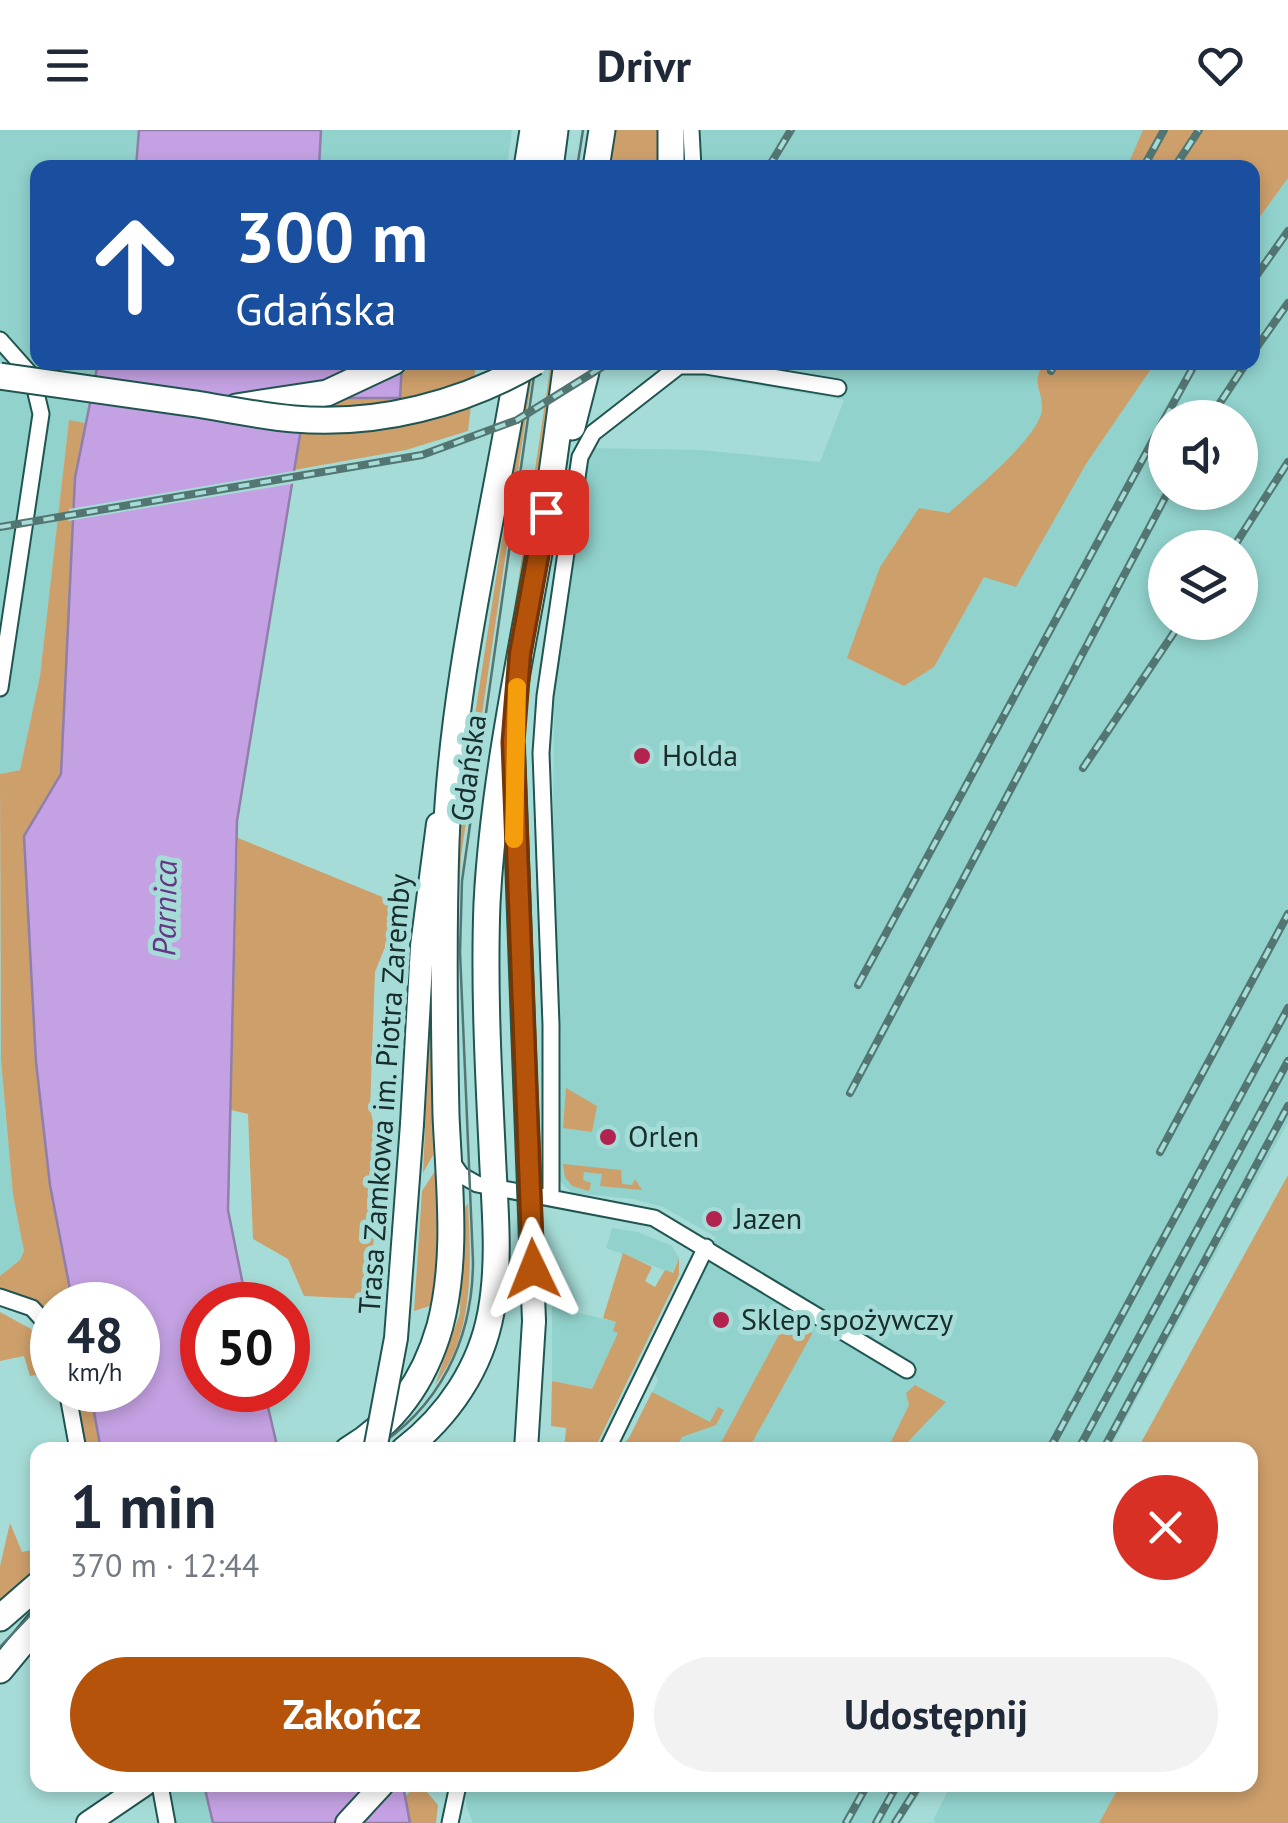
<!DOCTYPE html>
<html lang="pl">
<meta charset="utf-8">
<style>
:root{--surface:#fff;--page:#f2f2f3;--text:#1f2937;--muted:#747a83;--accent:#b45309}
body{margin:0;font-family:"PT Sans",sans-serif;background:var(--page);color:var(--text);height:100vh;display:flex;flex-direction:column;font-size:38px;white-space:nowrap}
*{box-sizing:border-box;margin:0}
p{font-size:32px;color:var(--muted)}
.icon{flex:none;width:55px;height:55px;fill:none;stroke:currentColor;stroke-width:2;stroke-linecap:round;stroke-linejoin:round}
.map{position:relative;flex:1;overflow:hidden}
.side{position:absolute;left:30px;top:1312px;width:1228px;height:350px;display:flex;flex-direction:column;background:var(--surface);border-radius:20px;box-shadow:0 5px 15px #0003}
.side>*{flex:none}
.guide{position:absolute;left:30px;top:30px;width:1230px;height:210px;border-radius:20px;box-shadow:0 5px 15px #0003;background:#1a4fa0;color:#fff;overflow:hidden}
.tools{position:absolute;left:1148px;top:270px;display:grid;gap:20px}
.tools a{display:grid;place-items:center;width:110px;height:110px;border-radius:50%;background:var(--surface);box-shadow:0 5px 15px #0003;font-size:50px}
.speed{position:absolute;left:30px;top:1152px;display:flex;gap:20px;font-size:50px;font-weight:700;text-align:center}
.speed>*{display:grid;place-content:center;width:130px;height:130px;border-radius:50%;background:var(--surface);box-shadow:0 5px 15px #0003;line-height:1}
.speed small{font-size:25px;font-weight:400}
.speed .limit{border:15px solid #d22;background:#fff;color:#111}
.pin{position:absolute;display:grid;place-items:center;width:85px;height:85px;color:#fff;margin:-42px;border-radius:20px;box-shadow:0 5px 15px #0006}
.me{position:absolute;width:110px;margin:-55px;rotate:358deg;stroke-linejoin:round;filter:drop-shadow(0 0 8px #0008)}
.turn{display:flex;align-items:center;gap:35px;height:210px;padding:0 40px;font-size:45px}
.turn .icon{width:130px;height:130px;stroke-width:2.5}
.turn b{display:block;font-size:70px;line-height:85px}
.round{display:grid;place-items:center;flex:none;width:105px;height:105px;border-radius:52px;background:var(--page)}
.headline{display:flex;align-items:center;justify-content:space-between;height:170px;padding:0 40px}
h1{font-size:60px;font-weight:800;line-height:75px}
.button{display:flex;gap:20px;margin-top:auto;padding:20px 40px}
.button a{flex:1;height:115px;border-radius:60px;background:var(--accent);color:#fff;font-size:40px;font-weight:800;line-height:115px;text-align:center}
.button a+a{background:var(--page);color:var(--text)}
header{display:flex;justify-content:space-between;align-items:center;height:130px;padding:0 40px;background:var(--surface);font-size:45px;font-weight:800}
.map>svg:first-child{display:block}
.built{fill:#91d2cc;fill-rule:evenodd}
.green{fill:#cd9f6b}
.water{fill:#c4a1e2;stroke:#907eab;stroke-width:2.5}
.pier{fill:#a6dcd7}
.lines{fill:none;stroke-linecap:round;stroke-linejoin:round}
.street-casing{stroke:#205551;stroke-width:19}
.secondary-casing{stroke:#205551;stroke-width:26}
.primary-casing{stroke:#205551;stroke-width:29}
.street{stroke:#fff;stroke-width:15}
.secondary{stroke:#fff;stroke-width:22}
.primary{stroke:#fff;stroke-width:25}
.tram{stroke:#537673;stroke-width:2.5}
.rail-casing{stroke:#537673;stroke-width:8}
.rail{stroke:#a6dcd7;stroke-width:4;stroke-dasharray:11;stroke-linecap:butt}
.secondary-bridge-casing{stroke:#205551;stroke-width:26;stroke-linecap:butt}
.primary-bridge-casing{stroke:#205551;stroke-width:29;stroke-linecap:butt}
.secondary-bridge{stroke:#fff;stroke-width:22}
.primary-bridge{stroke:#fff;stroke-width:25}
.route-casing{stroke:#753606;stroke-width:25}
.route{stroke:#b45309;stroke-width:18}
.slow{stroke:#f59e0b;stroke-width:18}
.poi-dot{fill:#b32350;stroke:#a6dcd7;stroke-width:4}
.labels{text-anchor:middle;stroke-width:10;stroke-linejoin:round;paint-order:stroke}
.poi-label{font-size:30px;fill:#182e2c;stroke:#a6dcd7;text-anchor:start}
.street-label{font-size:30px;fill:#182e2c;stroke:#a6dcd7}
.water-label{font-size:32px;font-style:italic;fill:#633783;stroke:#a6dcd7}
</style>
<header><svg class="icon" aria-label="menu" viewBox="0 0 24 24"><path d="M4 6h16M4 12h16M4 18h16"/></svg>Drivr<svg class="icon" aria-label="heart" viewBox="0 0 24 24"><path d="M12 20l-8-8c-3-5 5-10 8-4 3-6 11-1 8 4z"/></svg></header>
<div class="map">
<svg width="1288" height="1693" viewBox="0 0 1288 1693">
<rect width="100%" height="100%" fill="#a6dcd7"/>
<path class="built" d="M 0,0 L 139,0 L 136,37 L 38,38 L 38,232 L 98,233 L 85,293 L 69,291 L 40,546 L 20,640 L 0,644 Z
M 321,0 L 512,0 L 507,37 L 319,38 Z
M 696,0 L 1288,0 L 1288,992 L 1109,1320 L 617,1320 L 629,1308 L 658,1251 L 655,1243 L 716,1107 L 663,1077 L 634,1069 L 572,1063 L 558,1049 L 561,914 L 553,750 L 554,546 L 590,318 L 701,320 L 820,332 L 844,270 L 625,233 L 615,238 L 611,233 L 1252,232 L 1252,38 L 703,37 ZM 1165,288 L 1240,288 L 1240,362 L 1165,362 ZM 919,378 L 949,383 L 984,447 L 934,536 L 904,556 L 847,528 ZM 1165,418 L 1240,418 L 1240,492 L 1165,492 Z
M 0,838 L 1,930 L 13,1065 L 25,1126 L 5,1148 L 0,1146 Z
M 612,1098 L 638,1102 L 672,1116 L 679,1128 L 672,1143 L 606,1118 Z
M 552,1176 L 616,1192 L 619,1202 L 592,1259 L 552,1251 Z
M 170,1655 L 204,1655 L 214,1693 L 176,1693 Z
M 466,1655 L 926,1655 L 900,1693 L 473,1693 L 466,1675 Z
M 951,1655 L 1120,1655 L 1099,1693 L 935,1693 L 934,1688 Z"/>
<path class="green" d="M 612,0 L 665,0 L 665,37 L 607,38 Z
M 1143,0 L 1288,0 L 1288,48 L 1253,96 L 1252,38 L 1127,37 Z
M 402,233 L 476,233 L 468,301 L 406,320 L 294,340 L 306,267 L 400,267 Z
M 529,233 L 534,233 L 461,726 L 457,802 L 452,769 L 461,676 Z
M 551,233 L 555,233 L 480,726 L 472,760 Z
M 1042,233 L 1155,233 L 1086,334 L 1016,457 L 984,447 L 934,537 L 904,556 L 847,528 L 880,437 L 919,378 L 949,383 C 971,362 1042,306 1042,278 C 1042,255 1032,261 1042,233 Z
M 69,290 L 85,293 L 75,348 L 61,644 L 24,706 L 36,932 L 50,1055 L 73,1175 L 52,1175 L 52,1186 L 39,1173 L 0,1158 L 0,1146 L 20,1130 L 24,1121 L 13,1065 L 1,930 L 0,644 L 20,640 L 40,546 Z
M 238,708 L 402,775 L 375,842 L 370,979 C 386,1038 373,1109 368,1169 L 304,1166 L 288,1129 L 253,1109 L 248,984 L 231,980 Z
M 433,817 L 437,968 L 432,969 L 433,1025 L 423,1043 Z
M 566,958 L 597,976 L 592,1002 L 563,998 Z
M 563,1034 L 621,1040 L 622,1054 L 632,1055 L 635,1049 L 642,1060 L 600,1056 L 602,1044 L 584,1042 L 583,1050 L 591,1053 L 589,1061 L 572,1056 L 565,1047 Z
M 439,1035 L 441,1121 L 436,1174 L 414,1181 L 422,1061 Z
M 1288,1045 L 1288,1693 L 1099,1693 L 1120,1655 L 1250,1655 L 1250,1320 L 1137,1320 Z
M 468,1073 C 471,1134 475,1203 435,1255 L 460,1183 L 463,1080 Z
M 623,1123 L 652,1137 L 645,1151 L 655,1157 L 665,1140 L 673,1143 L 679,1128 L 679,1145 L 594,1320 L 564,1320 L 566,1298 L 551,1296 L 552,1251 L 592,1259 L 618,1203 L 613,1201 L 616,1192 L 603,1188 Z
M 0,1182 L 31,1199 L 42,1244 L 30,1246 L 24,1226 L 0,1231 Z
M 793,1186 L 810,1196 L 812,1204 L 748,1320 L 717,1320 L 788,1188 Z
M 915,1255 L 946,1272 L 900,1320 L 887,1320 L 909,1275 L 906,1263 Z
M 74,1260 L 90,1260 L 101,1320 L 86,1320 Z
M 652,1262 L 710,1292 L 718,1277 L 724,1280 L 716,1295 L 682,1307 L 675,1320 L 617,1320 L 629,1308 Z
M 10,1393 L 22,1422 L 37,1419 L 37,1443 L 0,1471 L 0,1436 Z
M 415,1655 L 421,1655 L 438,1675 L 436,1693 L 410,1693 L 406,1666 Z"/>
<path class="water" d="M 139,0 L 321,0 L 319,37 L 136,37 Z
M 98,233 L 402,233 L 400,268 L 306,268 L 237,691 L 228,1080 L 247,1175 L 202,1175 L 202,1260 L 264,1260 L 278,1320 L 101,1320 L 90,1260 L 138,1260 L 138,1175 L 73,1175 L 50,1055 L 36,932 L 24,706 L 61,644 L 75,348 Z
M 204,1655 L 403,1655 L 410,1693 L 213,1693 Z"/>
<path class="pier" d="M 299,340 L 297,353 L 68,391 L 69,379 Z"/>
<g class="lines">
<defs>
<path id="street" d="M 691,0 L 693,38
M 0,210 L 32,246 L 41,284 L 0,558
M 452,1032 L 461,1045 L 477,1054 L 654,1088 L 907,1240
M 551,1067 L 551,895 L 541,623 L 545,566 L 580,327 L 593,303 L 679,236 L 706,236 L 838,258
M 0,1167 L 32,1178 L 52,1200
M 67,1260 L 78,1320
M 607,1320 L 706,1117
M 160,1655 L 167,1693
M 450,1693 L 458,1655"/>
<path id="secondary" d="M 513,617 L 523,896
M 412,994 L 422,816 L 438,694
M 526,1320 L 534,1191
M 88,1693 L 144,1655
M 347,1693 L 382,1655"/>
<path id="primary" d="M 671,0 L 671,38
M 527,38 L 533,0
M 550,38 L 555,0
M 596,38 L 602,0
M 236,277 L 327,263 L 393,232
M 572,297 L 586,242
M 348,1320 C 396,1292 425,1249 440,1196 C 458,1127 449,1055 446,985 C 444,894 443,803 446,712 C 452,551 493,391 519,232
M 404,1320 C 448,1286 481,1238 491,1182 C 501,1127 494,1071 492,1016 C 488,935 484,853 487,773 C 494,641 524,513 546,383 C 554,333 560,283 567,232
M 0,1488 L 38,1455
M 0,1540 L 38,1494"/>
</defs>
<use href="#street" class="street-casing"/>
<use href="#secondary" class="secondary-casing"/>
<use href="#primary" class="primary-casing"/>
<use href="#street" class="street"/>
<use href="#secondary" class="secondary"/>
<use href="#primary" class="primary"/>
<path class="tram" d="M 577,38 L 583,0
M 371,1320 C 440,1279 473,1209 473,1131 L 460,822 L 462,751 L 536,232
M 0,1517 L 38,1477"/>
<defs>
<path id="rail" d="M 768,38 L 791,0
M 1143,38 L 1164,0
M 1174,38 L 1199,0
M 1252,152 L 1288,101
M 1252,224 L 1288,173
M 1051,241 L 1056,232
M 1165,288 L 1196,232
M 1210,288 L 1247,232
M 0,397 L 422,325 L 517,290 L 610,232
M 1233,418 L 1288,332
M 1083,638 L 1181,492
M 858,855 L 1165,288
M 850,963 L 1168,362
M 1160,1022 L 1288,784
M 1049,1320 L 1288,878
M 1078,1320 L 1288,931
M 1103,1320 L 1288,976
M 846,1693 L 867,1655
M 876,1693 L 897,1655
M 895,1693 L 919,1655"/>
</defs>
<use href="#rail" class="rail-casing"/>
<use href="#rail" class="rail"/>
<defs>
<path id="secondary-bridge" d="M 523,896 L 534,1191
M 375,1320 L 396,1208 L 412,994"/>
<path id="primary-bridge" d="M 0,246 C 63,255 126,264 189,273 C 224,278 259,286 294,289 C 378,296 463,274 535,232"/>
</defs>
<use href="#secondary-bridge" class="secondary-bridge-casing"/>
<use href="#primary-bridge" class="primary-bridge-casing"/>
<use href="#secondary-bridge" class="secondary-bridge"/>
<use href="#primary-bridge" class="primary-bridge"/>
</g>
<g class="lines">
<defs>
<path id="route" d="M 533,1139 L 513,612 L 520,524 L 546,382"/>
</defs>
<use href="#route" class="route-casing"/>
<use href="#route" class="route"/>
<path class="slow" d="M 514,709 L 517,557"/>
</g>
<g class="poi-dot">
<circle cx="642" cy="626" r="10"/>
<circle cx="608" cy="1007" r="10"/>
<circle cx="714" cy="1089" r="10"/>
<circle cx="721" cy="1190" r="10"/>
</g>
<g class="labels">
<g class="poi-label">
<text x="662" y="636">Holda</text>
<text x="628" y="1017">Orlen</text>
<text x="734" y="1099">Jazen</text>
<text x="741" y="1200">Sklep spożywczy</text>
</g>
<g class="street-label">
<text transform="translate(469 638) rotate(-82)" y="10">Gdańska</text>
<text transform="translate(385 964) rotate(-86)" y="10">Trasa Zamkowa im. Piotra Zaremby</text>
</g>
<g class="water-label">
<text transform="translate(165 778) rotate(-89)" y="11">Parnica</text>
</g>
</g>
</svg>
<div class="tools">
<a><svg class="icon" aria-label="sound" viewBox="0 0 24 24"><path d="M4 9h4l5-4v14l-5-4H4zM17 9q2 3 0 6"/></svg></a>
<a><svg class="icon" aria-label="layers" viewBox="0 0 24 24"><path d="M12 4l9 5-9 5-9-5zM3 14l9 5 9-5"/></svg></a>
</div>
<div class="speed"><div>48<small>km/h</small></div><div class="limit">50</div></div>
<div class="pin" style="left:546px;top:382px;background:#d93025"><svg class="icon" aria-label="arrive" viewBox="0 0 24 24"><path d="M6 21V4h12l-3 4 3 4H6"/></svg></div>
<svg class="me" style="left:533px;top:1139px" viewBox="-20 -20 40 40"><path d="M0-17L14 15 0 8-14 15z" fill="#b45309" stroke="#fff" stroke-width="4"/></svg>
<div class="guide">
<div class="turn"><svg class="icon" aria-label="ahead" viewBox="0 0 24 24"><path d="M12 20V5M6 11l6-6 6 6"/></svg><div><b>300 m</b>Gdańska</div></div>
</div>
<section class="side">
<div class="headline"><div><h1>1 min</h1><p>370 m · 12:44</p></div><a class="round" style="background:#d93025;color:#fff"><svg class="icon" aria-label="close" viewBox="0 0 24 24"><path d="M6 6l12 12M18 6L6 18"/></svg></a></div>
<div class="button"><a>Zakończ</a><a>Udostępnij</a></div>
</section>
</div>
